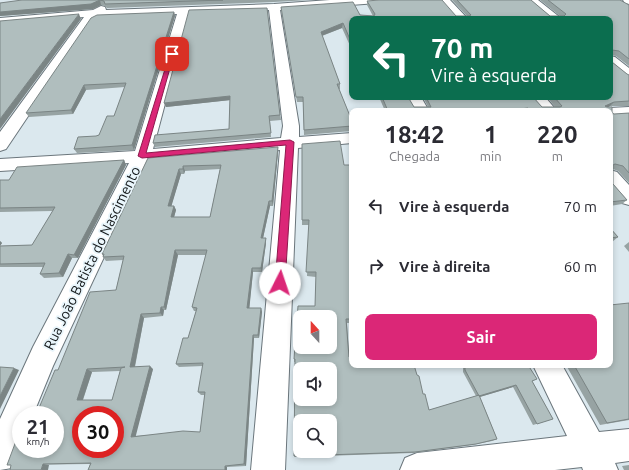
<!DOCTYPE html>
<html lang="pt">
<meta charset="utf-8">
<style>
:root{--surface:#fff;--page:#f7f7f7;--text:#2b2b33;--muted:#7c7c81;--accent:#db2777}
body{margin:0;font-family:Ubuntu,sans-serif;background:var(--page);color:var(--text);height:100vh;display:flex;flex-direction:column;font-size:15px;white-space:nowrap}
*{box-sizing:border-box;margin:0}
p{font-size:13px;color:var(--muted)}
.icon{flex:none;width:22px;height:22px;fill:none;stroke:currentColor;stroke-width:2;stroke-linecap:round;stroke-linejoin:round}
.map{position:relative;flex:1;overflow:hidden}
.drawer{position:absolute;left:349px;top:108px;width:264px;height:260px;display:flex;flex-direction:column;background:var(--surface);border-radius:8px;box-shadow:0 2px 6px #0003}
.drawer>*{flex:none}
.guide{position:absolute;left:349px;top:16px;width:264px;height:84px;border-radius:8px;box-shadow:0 2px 6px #0003;background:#0b6e4f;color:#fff;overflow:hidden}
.needle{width:26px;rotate:339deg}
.fabs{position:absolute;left:293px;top:310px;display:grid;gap:8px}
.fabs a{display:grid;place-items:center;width:44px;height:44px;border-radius:8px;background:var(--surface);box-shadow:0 2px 6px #0003;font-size:20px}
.speed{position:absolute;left:12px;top:406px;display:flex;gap:8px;font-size:20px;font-weight:700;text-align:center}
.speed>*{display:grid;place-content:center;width:52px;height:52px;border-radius:50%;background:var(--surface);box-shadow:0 2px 6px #0003;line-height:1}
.speed small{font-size:10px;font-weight:400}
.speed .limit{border:6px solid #d22;background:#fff;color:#111}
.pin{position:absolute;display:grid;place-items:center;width:34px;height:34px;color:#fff;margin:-17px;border-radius:8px;box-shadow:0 2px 6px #0006}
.me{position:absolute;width:44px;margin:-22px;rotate:4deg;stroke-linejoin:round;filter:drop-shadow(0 0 3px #0008)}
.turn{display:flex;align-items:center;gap:14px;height:84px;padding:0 16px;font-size:18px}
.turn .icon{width:52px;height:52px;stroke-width:2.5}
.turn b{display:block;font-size:28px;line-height:34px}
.eta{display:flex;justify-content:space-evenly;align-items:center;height:68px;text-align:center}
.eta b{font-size:24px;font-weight:600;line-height:28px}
.button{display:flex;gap:8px;margin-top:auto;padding:8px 16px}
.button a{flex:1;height:46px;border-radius:8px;background:var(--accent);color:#fff;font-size:16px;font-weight:600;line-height:46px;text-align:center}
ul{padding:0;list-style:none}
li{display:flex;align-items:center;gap:12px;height:60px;padding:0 16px}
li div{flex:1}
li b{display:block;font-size:15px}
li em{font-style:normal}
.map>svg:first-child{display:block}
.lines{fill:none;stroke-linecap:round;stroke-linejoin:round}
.minor-casing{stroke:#6b767c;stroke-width:2}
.minor{fill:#fff;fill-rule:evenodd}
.wall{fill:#97a3a3;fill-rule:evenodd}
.shaded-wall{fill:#7b8585}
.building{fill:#b0bebe;stroke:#7b8585;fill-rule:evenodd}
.route{fill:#db2777;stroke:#8e194d}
.labels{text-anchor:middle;stroke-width:3.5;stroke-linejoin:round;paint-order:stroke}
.street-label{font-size:14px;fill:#111517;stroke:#e8f5fb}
</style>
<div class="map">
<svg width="629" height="470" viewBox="0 0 629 470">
<rect width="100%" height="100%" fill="#dbe8ee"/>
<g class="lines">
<defs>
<path id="minor" d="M 330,0 L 383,0 L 378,3 L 280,10 L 299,126 L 299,137 L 352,133 L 352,143 L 298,148 L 285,470 L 251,470 L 280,150 L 149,161 L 53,366 L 33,415 L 21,415 L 21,445 L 12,468 L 0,470 L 0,419 L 33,347 L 129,163 L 0,171 L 0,159 L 135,151 L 177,14 L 98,17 L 92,21 L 6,149 L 0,151 L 0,132 L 84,17 L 0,24 L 0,18 L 93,10 L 101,6 L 105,7 L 106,10 L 274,4 ZM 269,10 L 283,126 L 281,138 L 153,149 L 189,13 Z
M 439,0 L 450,0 L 468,19 L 456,19 Z
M 526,0 L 538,0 L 562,19 L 549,19 Z
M 623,0 L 629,0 L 629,4 L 625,3 Z
M 610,56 L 615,57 L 629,68 L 629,79 L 624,78 L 610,67 Z
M 405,97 L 421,97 L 429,111 L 413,111 Z
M 528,97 L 545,97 L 557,111 L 540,111 Z
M 629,107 L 629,117 L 610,118 L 610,111 L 603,111 L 610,108 Z
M 610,170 L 617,172 L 629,185 L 629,205 L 622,203 L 610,189 Z
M 533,365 L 562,365 L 599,432 L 629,429 L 629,461 L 615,463 L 618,470 L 583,470 L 582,467 L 555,470 L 400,470 L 405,458 L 417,453 L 567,436 Z"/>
</defs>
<use href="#minor" class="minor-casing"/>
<use href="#minor" class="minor"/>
</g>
<path class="wall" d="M 30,0 L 309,0 L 274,2 L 107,8 L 105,6 L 101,5 L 93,9 L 0,16 L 0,3 Z
M 452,0 L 531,0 L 550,16 L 560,16 L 540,0 L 620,0 L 629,5 L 629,66 L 616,56 L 612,55 L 612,62 L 627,74 L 629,75 L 629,106 L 610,106 L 608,107 L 614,114 L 629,113 L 629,183 L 618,171 L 613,169 L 613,184 L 627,200 L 622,204 L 610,206 L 610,111 L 385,111 L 379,97 L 408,97 L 414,107 L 428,107 L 423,97 L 533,97 L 542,107 L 555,107 L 547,97 L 610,97 L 352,19 L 352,50 L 342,28 L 322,36 L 340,84 L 340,89 L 339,89 L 352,121 L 352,131 L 304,135 L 303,102 L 297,102 L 281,7 L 373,16 L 367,5 L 367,1 L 456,16 L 467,16 Z
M 267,8 L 281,120 L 270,121 L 271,137 L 155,147 L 153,143 L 229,129 L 230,100 L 166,107 L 164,103 Z
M 174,12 L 175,16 L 134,150 L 77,153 L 74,149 L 99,135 L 114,116 L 125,87 L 86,90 L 73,114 L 29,117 L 26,113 Z
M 278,152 L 273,206 L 270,206 L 263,238 L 266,243 L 262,272 L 253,272 L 249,308 L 261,308 L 262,312 L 259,338 L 254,338 L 246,466 L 227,467 L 227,470 L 88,470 L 90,464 L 11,465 L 7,465 L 21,449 L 58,370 L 116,290 L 123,260 L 106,261 L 103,257 L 103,256 L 102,254 L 148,158 ZM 220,169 L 210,217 L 174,217 L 176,210 L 174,206 L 171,206 L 181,174 L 184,174 L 185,171 ZM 178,255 L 206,255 L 192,307 L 194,311 L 196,311 L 188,338 L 176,364 L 179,367 L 203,366 L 198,392 L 201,395 L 205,395 L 200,432 L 135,436 L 153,369 L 135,367 L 144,318 L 163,316 L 164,310 L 166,310 ZM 120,371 L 112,400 L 83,400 L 92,372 Z
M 124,160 L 126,165 L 78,258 L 72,258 L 63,277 L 44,278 L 40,274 L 43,267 L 0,267 L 0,241 L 2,243 L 0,246 L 32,245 L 53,211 L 0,212 L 0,180 L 9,180 Z
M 344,165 L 352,165 L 352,323 L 347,323 L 349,357 L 423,394 L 429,410 L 476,396 L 463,372 L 463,365 L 528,365 L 537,379 L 532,381 L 553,419 L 533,425 L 513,387 L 480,397 L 497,439 L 492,441 L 472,445 L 413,453 L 295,457 L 294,456 L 295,362 L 294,362 L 294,359 L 315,306 L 316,277 L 307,276 L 309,225 L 302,225 L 302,220 Z
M 610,228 L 618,237 L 612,242 L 610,242 Z
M 629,242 L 629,252 L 624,246 Z
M 629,303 L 629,420 L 600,425 L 566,365 L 610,365 Z
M 629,465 L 629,470 L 624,470 L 622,466 Z"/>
<path class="shaded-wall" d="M 100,0 L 101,5 L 93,9 L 0,16 L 0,12 Z
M 174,12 L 175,16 L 134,150 L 132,145 Z
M 79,14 L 81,19 L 0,129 L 0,119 Z
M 343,23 L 342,28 L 321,36 L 321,32 Z
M 84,85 L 86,90 L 73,114 L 71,110 Z
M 230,96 L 231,100 L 166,107 L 164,103 Z
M 614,102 L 610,106 L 602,111 L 605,106 Z
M 528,108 L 526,111 L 503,111 Z
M 278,147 L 278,152 L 273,206 L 272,201 Z
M 124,160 L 126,165 L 78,258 L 74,255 Z
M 183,166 L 185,171 L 184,174 L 183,169 Z
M 179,169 L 181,174 L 170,211 L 168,206 Z
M 269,201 L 270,206 L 262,243 L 261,238 Z
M 174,206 L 176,210 L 173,221 L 171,217 Z
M 266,238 L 266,243 L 262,272 L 261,268 Z
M 0,241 L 2,243 L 0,246 Z
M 175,250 L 178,255 L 166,310 L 164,307 Z
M 68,254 L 72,258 L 63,277 L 59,273 Z
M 252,268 L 253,272 L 249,312 L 247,308 Z
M 161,307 L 164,310 L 163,316 L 160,313 Z
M 261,308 L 262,312 L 259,338 L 258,335 Z
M 141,314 L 144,318 L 134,370 L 130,367 Z
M 253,335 L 254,338 L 246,466 L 244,464 Z
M 150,366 L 153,369 L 135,439 L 131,437 Z
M 14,368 L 19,370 L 0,409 L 0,396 Z
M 87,369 L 92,372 L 82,402 L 77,400 Z
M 516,385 L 513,387 L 476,398 L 479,396 Z
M 43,464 L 49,465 L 48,470 L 41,470 Z
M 225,466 L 227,467 L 227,470 L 225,470 Z"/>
<path class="building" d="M 22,0 L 223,0 L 105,4 L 104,1 L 100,0 L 91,4 L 0,12 L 0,3 Z
M 379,0 L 442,0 L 456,16 L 469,16 L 471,15 L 457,0 L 531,0 L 550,16 L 564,16 L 566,14 L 548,0 L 620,0 L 629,5 L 629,59 L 619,51 L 612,50 L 612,62 L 627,74 L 629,75 L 629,101 L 614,102 L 605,106 L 607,107 L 612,107 L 612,113 L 614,114 L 629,113 L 629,173 L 623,166 L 615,164 L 613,165 L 613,184 L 627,200 L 610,202 L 610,111 L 531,111 L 528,108 L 503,111 L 388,111 L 382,97 L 408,97 L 414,107 L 431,107 L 426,97 L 533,97 L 542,107 L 560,107 L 562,106 L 554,97 L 610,97 L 610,19 L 352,19 L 352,44 L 343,23 L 321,32 L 340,84 L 337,84 L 352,121 L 352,126 L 304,130 L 303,97 L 296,97 L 281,7 L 353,2 L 360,15 L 374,16 L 375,14 L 367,1 Z
M 267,8 L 280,115 L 269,116 L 271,133 L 153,143 L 155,135 L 229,129 L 230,96 L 164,103 L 189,10 Z
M 174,12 L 132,145 L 74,149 L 78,137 L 96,136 L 99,135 L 107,116 L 114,116 L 126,83 L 84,85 L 71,110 L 26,113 L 91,18 L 97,15 Z
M 79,14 L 0,119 L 0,21 Z
M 340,141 L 344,165 L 352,165 L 352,319 L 346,319 L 349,357 L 352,357 L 352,365 L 414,365 L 417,375 L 419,376 L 423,394 L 425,394 L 429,410 L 479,395 L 497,439 L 476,444 L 415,452 L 294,456 L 295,359 L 294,359 L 298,306 L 315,306 L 316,272 L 306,272 L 309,220 L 302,220 L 302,144 ZM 300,317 L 330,317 L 330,347 L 300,347 ZM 300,369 L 330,369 L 330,399 L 300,399 ZM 300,421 L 330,421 L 330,451 L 300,451 Z
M 278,147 L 272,201 L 269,201 L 261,238 L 266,238 L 261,268 L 252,268 L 247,308 L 261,308 L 258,335 L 253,335 L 244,464 L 225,466 L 225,470 L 88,470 L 91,463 L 43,464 L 41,470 L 10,470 L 11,465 L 7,465 L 19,433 L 21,433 L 21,449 L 55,449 L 55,415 L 36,415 L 55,370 L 58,370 L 90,292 L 116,290 L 124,256 L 103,257 L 104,254 L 102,254 L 148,158 ZM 221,165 L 210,217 L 171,217 L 174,206 L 168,206 L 179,169 L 183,169 L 183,166 ZM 175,250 L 207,250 L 192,307 L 197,308 L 188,338 L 183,338 L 176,364 L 203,363 L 198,392 L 205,392 L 200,432 L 183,431 L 131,437 L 150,366 L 130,367 L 141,314 L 160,313 L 161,307 L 164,307 ZM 125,367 L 121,368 L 112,400 L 77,400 L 87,369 ZM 81,415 L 115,415 L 115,449 L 81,449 Z
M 124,160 L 74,255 L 68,254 L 59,273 L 40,274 L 45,263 L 0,264 L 0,246 L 32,245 L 55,207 L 0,208 L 0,180 L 9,180 L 17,167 Z
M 610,228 L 618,237 L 610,238 Z
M 629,303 L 629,419 L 607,423 L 574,365 L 610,365 L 610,305 Z
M 465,365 L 528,365 L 537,379 L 532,381 L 553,419 L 537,424 L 516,385 L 479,396 L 465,370 Z
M 0,367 L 14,368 L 0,396 Z"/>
<path class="route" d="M 170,53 L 174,54 L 146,153 L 290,140 L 294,142 L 285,283 L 283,286 L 280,287 L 276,286 L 275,283 L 286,145 L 142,158 L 138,156 Z"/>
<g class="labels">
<g class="street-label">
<text transform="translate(92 258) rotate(-64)" y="5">Rua João Batista do Nascimento</text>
</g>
</g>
</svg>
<div class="fabs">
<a><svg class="needle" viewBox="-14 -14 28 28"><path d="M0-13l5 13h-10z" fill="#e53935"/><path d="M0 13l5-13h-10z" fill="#7c7c81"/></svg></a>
<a><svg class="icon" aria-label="sound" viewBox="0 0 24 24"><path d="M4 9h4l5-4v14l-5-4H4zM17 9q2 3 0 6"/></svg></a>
<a><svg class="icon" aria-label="search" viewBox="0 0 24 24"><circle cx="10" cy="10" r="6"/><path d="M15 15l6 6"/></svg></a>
</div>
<div class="speed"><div>21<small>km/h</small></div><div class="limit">30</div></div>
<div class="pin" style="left:172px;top:54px;background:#d93025"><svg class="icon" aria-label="arrive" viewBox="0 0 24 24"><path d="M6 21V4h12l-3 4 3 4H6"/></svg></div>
<svg class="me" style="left:280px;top:283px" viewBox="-20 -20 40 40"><circle r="19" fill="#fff"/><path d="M0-13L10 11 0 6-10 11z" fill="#db2777"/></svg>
<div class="guide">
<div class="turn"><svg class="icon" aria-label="left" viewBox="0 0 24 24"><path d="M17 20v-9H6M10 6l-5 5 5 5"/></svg><div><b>70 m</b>Vire à esquerda</div></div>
</div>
<section class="drawer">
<div class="eta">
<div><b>18:42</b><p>Chegada</p></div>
<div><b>1</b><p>min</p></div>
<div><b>220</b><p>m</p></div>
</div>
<ul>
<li><svg class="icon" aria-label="left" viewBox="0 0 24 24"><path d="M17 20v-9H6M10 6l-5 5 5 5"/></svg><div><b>Vire à esquerda</b></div><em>70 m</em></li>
<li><svg class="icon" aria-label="right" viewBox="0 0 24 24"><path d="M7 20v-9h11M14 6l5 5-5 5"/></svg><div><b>Vire à direita</b></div><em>60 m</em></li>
</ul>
<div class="button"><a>Sair</a></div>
</section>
</div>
